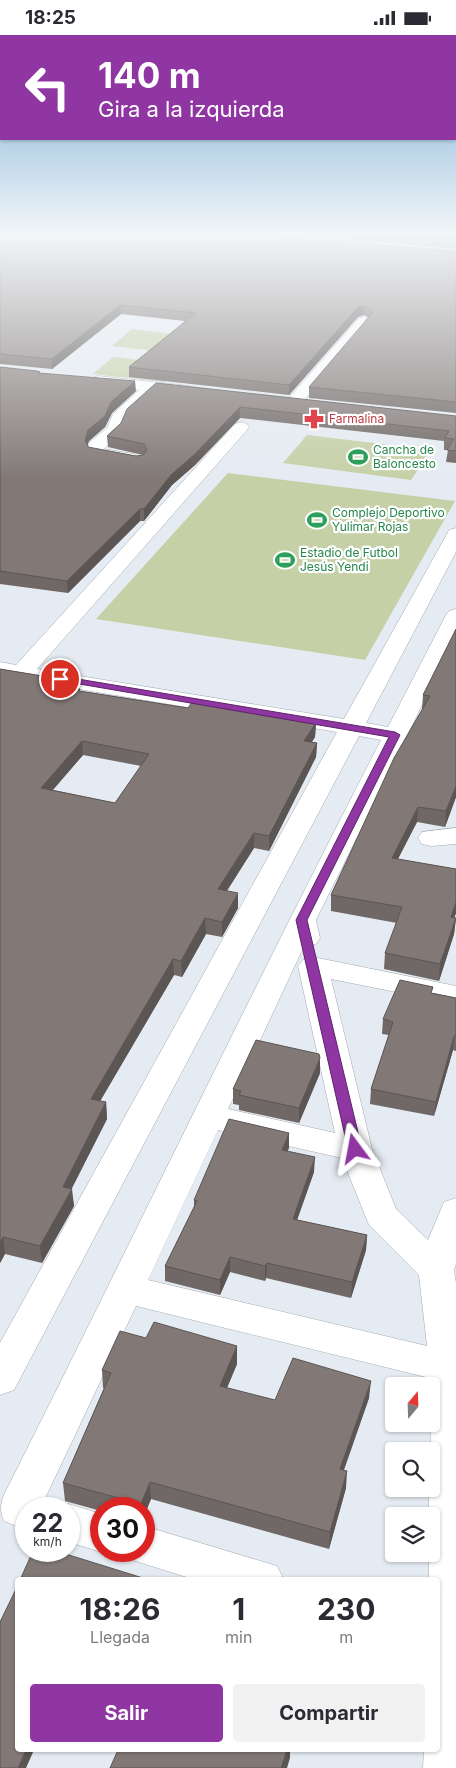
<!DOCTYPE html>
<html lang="es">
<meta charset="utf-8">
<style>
:root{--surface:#fff;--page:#f2f2f3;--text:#2b2b33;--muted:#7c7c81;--accent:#8f36a2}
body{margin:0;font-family:Inter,sans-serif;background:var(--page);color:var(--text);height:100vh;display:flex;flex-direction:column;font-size:19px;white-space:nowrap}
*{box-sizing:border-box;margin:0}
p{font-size:16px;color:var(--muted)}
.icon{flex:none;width:28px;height:28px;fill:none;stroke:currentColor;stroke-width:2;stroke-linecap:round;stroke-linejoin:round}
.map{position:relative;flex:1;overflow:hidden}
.panel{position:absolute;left:15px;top:1542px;width:425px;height:175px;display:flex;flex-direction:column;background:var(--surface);border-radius:5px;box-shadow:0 1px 4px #0004}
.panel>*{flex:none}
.hud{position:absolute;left:0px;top:0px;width:456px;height:105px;box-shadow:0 1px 4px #0004;background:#8f36a2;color:#fff;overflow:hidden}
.needle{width:32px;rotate:19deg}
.controls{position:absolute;left:385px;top:1342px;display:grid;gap:10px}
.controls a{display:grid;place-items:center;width:55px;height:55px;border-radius:5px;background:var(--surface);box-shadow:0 1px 4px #0004;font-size:25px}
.speed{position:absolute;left:15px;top:1462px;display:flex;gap:10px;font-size:25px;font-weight:700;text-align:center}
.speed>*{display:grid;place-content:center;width:65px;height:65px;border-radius:50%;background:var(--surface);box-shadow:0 1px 4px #0004;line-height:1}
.speed small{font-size:12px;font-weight:400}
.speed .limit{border:8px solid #d22;background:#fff;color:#111}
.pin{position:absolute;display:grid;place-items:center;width:42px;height:42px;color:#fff;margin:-21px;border:2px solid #fff;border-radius:50%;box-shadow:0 1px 5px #0007}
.me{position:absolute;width:55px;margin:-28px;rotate:347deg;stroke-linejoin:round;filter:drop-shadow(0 0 4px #0008)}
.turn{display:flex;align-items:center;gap:18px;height:105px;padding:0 15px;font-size:22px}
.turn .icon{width:65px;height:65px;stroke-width:2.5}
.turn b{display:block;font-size:35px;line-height:42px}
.eta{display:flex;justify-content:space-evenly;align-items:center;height:85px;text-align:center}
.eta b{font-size:30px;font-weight:700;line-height:35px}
.action{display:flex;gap:10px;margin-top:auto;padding:10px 15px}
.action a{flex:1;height:58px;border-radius:5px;background:var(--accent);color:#fff;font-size:20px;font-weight:700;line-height:58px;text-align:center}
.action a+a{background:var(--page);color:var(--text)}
.status{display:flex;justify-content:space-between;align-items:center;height:35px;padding:0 25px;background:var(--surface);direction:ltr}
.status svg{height:14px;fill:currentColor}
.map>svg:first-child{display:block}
.green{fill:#c6d0a7}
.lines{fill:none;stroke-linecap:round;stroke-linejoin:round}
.minor-casing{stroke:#a3a9b0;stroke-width:1}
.minor{fill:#fff;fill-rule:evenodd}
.wall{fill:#706866;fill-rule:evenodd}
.shaded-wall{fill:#5b5553}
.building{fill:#827977;stroke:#5b5553;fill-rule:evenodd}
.route{fill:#8f36a2;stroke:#5d2369}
.labels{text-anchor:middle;stroke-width:4.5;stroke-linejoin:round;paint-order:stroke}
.far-health-label{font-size:12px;fill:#be3a42;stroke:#fff;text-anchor:start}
.far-leisure-label{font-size:12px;fill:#27864d;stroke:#fff;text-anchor:start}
</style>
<div class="status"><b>18:25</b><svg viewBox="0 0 49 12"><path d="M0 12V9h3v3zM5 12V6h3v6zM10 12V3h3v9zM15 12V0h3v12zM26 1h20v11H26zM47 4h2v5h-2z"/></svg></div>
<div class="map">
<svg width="456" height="1733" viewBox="0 0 456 1733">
<rect width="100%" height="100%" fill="#e5ebf2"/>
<path class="green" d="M 132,294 L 174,299 L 155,316 L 112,311 Z
M 113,322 L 184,330 L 165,347 L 93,339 Z
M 307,400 L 308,400 L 431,415 L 411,445 L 283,428 Z
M 228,438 L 455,466 L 365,625 L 96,584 Z"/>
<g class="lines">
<defs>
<path id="minor" d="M 364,282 L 371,286 L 369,289 L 300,370 L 288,370 L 286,367 L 288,364 L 359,283 Z
M 98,341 L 190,351 L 195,353 L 198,356 L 195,359 L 190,361 L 156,357 L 126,384 L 120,398 L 104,414 L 134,419 L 137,423 L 134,427 L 128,428 L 89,421 L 87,417 L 90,407 L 107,393 L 113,379 L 139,355 L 93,349 L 90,346 L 93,343 Z
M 241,387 L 247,389 L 249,392 L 247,395 L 37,634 L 344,684 L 447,499 L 449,495 L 456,493 L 456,517 L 366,688 L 388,692 L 446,580 L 449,576 L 456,574 L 456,601 L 316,885 L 320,903 L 316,909 L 304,911 L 228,1074 L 335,1098 L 298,931 L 303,925 L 313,922 L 456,951 L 456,969 L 331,944 L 372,1114 L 396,1174 L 428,1205 L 444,1167 L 456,1163 L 456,1229 L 454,1235 L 456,1248 L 456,1733 L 423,1733 L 424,1715 L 438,1715 L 438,1545 L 429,1545 L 429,1519 L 431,1519 L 431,1481 L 429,1481 L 429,1454 L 431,1454 L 430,1343 L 136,1271 L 40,1474 L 26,1474 L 26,1489 L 19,1492 L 4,1486 C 0,1476 0,1470 4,1460 C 131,1208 252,955 381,705 L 359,701 L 14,1355 L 0,1360 L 0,1308 L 337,697 L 0,641 L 0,627 L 16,630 L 235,389 ZM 218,1095 L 342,1123 L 369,1190 L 419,1240 L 427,1311 L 148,1245 Z
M 456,793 L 456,809 L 431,811 L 422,809 L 418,803 L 422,797 Z
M 69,1469 L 101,1479 L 101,1516 L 103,1516 L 101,1517 L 69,1507 L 69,1474 L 57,1474 Z
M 144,1491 L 277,1531 L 284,1545 L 196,1545 L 129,1524 L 126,1516 L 144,1516 Z"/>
</defs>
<use href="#minor" class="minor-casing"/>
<use href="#minor" class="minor"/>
</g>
<path class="wall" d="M 0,201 L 456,216 L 456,378 L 309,363 L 309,352 L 369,283 L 364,280 L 358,282 L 289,360 L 129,342 L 129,332 L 185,286 L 121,279 L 52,334 L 0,329 Z
M 310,201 L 456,201 L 456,214 Z
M 0,332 L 40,337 L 40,338 L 136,356 L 112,378 L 105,392 L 89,406 L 87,410 L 88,412 L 136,421 L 143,420 L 108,412 L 107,401 L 121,388 L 156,348 L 456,381 L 456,428 L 446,427 L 448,415 L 444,415 L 444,406 L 240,383 L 195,430 L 172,450 L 144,486 L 140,486 L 68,558 L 0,549 Z
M 456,594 L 456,762 L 445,792 L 417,787 L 398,824 L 456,834 L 456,878 L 454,883 L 456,883 L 454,899 L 439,946 L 384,934 L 385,918 L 397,888 L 331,876 L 331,860 L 423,675 L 422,674 L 423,660 Z
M 0,634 L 67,645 L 67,652 L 80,656 L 188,673 L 316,688 L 315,702 L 312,707 L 317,708 L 316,722 L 269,816 L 254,813 L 227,856 L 238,873 L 222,902 L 206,899 L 182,942 L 174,940 L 100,1066 L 106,1067 L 107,1084 L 71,1154 L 74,1171 L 42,1228 L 5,1219 L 0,1228 ZM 83,720 L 141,731 L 115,768 L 53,755 Z
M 433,958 L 456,963 L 456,1016 L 453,1015 L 434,1081 L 370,1069 L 371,1054 L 389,1000 L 382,999 L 383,984 Z
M 320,1038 L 299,1088 L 239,1075 L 239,1070 L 233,1069 L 233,1054 Z
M 289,1113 L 287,1116 L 314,1137 L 297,1185 L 367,1200 L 366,1215 L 351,1263 L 266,1243 L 265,1246 L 230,1237 L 220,1260 L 165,1246 L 165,1231 L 194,1172 L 194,1165 Z
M 146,1303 L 237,1311 L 237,1329 L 227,1353 L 275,1365 L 369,1363 L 344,1435 L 346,1453 L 329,1514 L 151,1464 L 144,1481 L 144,1474 L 101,1474 L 101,1476 L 65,1466 L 63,1448 L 104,1353 L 103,1353 L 102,1335 Z"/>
<path class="shaded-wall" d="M 120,270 L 121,279 L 52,334 L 52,324 Z
M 364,271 L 364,280 L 358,282 L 289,360 L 289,350 L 358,272 Z
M 135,346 L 136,356 L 112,378 L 105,392 L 89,406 L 85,416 L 85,405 L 88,395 L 111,367 Z
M 240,372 L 240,383 L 195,430 L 172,450 L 144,486 L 144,474 L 172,439 Z
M 140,474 L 140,486 L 68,558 L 67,546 Z
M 67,645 L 68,658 L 61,651 Z
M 316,688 L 315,702 L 303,720 L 304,706 Z
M 82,706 L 83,720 L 42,767 L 41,753 Z
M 317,708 L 316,722 L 269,816 L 269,801 Z
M 456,751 L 456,762 L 445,792 L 446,776 Z
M 418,772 L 417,787 L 390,839 L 392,823 Z
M 254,798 L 254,813 L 218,869 L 218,854 Z
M 238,858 L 238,873 L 222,902 L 222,887 Z
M 456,867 L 456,878 L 449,898 L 451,882 Z
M 205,883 L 206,899 L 182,942 L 181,926 Z
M 456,883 L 454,899 L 439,946 L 440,929 Z
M 173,924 L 174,940 L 92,1080 L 91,1064 Z
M 454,1001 L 453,1015 L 434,1081 L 436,1067 Z
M 320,1023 L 320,1038 L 299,1088 L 299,1073 Z
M 106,1067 L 107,1084 L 64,1169 L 63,1152 Z
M 289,1098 L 289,1113 L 282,1130 L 282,1115 Z
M 315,1122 L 314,1137 L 292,1199 L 293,1184 Z
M 72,1154 L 74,1171 L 42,1228 L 40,1211 Z
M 367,1200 L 366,1215 L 351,1263 L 352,1247 Z
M 3,1202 L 5,1219 L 0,1228 L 0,1208 Z
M 230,1222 L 230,1237 L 220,1260 L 220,1245 Z
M 267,1228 L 266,1243 L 265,1246 L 265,1231 Z
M 237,1311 L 237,1329 L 220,1369 L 220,1351 Z
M 371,1346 L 369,1363 L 338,1451 L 340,1434 Z
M 347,1436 L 346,1453 L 329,1514 L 330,1497 Z
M 150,1447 L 151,1464 L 144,1481 L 144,1474 L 141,1474 L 141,1469 Z
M 26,1715 L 34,1715 L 26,1733 L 18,1733 Z
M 287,1715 L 290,1715 L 290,1723 L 287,1733 L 281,1733 Z"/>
<path class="building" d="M 0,201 L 278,201 L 456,216 L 456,367 L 309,352 L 373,277 L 372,275 L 364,271 L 358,272 L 289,350 L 129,332 L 196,278 L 120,270 L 52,324 L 0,319 Z
M 410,201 L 456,201 L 456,205 Z
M 0,332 L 37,336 L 40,337 L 39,338 L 135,346 L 111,367 L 105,381 L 88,395 L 85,405 L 88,412 L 136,421 L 143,420 L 147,415 L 144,409 L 107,401 L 121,388 L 127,374 L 156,348 L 456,381 L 456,416 L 447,415 L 454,404 L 445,403 L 449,396 L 240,372 L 195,419 L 172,439 L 144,474 L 140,474 L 67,546 L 0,536 Z
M 456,594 L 456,751 L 446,776 L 418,772 L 392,823 L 456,834 L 456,867 L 451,882 L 456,883 L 440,929 L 385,918 L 402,872 L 331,860 L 394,723 L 430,661 L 423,660 Z
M 0,634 L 67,645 L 61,651 L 80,654 L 79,656 L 188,673 L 192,667 L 316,688 L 304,706 L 317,708 L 269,801 L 254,798 L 218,854 L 238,858 L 222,887 L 205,883 L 181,926 L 173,924 L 91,1064 L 106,1067 L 63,1152 L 72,1154 L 40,1211 L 3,1202 L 0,1208 ZM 82,706 L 149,719 L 115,768 L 41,753 Z
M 400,945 L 433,952 L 431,958 L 456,963 L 456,1001 L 454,1001 L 436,1067 L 371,1054 L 393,987 L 383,984 Z
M 256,1005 L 319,1019 L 320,1023 L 299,1073 L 239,1060 L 241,1056 L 233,1054 Z
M 229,1084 L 289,1098 L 282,1115 L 315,1122 L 293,1184 L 367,1200 L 352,1247 L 267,1228 L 265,1231 L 230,1222 L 220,1245 L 165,1231 L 197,1166 L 194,1165 Z
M 154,1287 L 237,1311 L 220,1351 L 275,1365 L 293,1323 L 371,1346 L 340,1434 L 347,1436 L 330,1497 L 150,1447 L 141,1469 L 63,1448 L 111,1338 L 102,1335 L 120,1296 L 146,1303 Z
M 33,1516 L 56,1516 L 143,1543 L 142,1545 L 20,1545 Z
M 18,1550 L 18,1715 L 26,1715 L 18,1733 L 0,1733 L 0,1587 Z
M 118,1715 L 287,1715 L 281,1733 L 110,1733 Z"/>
<linearGradient id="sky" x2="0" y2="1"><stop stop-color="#72aad2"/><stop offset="0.45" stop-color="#f3f6f9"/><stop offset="1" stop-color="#f3f6f9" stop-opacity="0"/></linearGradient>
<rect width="456" height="444" fill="url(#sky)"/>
<path class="route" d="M 60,641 L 395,697 L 400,700 L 307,885 L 362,1114 L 360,1117 L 350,1117 L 348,1114 L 296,885 L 389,702 L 56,645 L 55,644 Z"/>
<defs>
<symbol id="pharmacy-bare" viewBox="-9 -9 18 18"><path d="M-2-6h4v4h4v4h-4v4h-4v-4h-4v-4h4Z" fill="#e0444e" stroke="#fff" stroke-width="2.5" paint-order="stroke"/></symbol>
<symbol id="stadium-bare" viewBox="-9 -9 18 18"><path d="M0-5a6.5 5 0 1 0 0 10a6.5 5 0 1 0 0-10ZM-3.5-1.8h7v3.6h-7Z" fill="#2e9e5b" stroke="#fff" stroke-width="2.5" paint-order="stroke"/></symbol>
</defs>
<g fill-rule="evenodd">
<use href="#pharmacy-bare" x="300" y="370" width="28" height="28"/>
<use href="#stadium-bare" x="344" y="408" width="28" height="28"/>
<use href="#stadium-bare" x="303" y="471" width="28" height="28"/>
<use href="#stadium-bare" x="271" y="511" width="28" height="28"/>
</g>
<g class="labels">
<g class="far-health-label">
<text x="329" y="388">Farmalina</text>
</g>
<g class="far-leisure-label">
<text x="373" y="419">Cancha de<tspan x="373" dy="14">Baloncesto</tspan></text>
<text x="332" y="482">Complejo Deportivo<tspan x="332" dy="14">Yulimar Rojas</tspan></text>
<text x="300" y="522">Estadio de Futbol<tspan x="300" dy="14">Jesús Yendi</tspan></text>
</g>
</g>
</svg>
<div class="controls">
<a><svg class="needle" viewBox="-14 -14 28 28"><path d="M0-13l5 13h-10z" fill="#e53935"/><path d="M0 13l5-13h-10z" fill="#7c7c81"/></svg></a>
<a><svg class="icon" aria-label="search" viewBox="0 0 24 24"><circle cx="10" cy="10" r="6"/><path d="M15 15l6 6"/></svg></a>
<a><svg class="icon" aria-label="layers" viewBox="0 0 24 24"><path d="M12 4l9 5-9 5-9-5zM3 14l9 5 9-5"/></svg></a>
</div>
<div class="speed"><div>22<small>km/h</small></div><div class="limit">30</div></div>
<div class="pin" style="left:60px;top:644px;background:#d93025"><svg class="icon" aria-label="arrive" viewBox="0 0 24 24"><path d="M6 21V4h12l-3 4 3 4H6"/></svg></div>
<svg class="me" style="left:355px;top:1114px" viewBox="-20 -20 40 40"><path d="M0-17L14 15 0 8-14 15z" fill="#8f36a2" stroke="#fff" stroke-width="4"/></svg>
<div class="hud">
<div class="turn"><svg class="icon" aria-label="left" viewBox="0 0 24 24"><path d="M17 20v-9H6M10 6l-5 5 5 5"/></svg><div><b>140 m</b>Gira a la izquierda</div></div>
</div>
<section class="panel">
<div class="eta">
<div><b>18:26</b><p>Llegada</p></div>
<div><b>1</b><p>min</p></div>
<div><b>230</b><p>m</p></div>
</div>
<div class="action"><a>Salir</a><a>Compartir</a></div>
</section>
</div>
